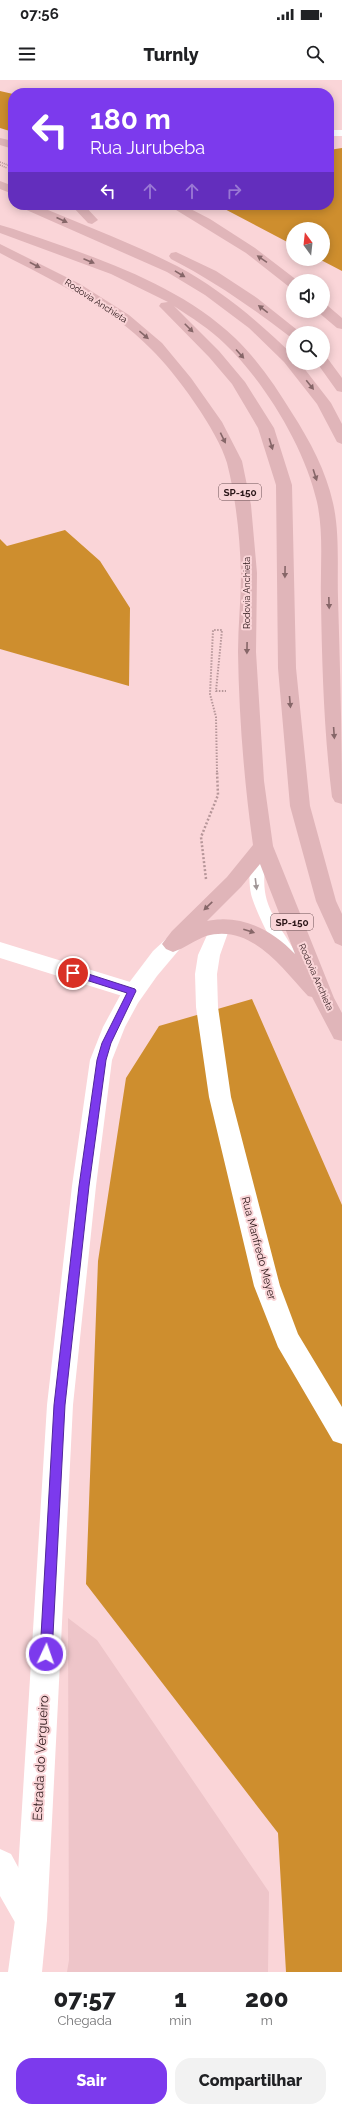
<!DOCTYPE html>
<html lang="pt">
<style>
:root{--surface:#fff;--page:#f2f2f2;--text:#202124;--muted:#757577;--accent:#7c3aed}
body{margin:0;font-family:Raleway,sans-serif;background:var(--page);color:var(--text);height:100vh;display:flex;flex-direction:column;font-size:15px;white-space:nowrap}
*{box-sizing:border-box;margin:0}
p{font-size:13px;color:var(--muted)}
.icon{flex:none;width:22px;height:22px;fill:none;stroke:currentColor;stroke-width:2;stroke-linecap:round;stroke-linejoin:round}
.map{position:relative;height:1892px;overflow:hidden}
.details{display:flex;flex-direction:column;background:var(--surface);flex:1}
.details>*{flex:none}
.guide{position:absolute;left:8px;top:8px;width:326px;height:122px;border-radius:16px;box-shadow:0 2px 10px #0003;background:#7c3aed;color:#fff;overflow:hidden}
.needle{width:26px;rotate:345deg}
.tools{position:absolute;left:286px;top:142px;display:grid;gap:8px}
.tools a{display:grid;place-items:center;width:44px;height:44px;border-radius:50%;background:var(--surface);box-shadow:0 2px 10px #0003;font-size:20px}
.pin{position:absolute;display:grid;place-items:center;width:34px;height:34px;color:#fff;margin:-17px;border:2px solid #fff;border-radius:50%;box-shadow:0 1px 4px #0007}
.me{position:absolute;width:44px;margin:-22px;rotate:3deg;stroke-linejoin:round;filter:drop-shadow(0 0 3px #0008)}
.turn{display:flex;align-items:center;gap:14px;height:84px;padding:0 16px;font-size:18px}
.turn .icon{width:52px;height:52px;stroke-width:2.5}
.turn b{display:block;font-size:28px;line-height:34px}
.lanes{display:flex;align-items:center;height:38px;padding:0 16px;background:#0003;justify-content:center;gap:20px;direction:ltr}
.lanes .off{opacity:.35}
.eta{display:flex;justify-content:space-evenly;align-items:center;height:68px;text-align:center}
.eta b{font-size:24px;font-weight:800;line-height:28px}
.cta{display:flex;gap:8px;margin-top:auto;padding:8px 16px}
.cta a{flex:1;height:46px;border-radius:16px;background:var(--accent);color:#fff;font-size:16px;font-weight:800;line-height:46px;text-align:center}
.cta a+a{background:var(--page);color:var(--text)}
.status{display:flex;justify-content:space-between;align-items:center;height:28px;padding:0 20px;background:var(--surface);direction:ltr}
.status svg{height:11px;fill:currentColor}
header{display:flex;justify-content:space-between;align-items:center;height:52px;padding:0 16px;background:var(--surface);font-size:18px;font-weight:800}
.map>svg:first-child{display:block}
.built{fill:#eec5c9}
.forest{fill:#ce8e2e}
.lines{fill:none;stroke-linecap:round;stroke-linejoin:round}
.path-far2{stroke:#b69699;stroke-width:1.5;stroke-dasharray:1 1;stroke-linecap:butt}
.path-far1{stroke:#b69699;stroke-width:2;stroke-dasharray:1.5 1.5;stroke-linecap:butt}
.path{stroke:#b69699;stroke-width:2.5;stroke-dasharray:2 2;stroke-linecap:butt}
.service{fill:#fff;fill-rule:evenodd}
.minor{fill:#fff;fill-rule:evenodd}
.tertiary{fill:#fff;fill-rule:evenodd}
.motorway{fill:#e0b5b9;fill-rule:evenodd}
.oneway{fill:#866668}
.oneway2{fill:#a09697}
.route{fill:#7c3aed;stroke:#51269a}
.labels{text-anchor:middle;stroke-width:4;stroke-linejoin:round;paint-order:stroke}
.far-street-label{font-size:9px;fill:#2b1618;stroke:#fad5d8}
.shield{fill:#fad5d8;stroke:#694f52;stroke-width:1}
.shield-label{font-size:10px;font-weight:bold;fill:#2b1618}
.street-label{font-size:11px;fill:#2b1618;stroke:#fad5d8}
.near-street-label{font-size:13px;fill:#2b1618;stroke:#fad5d8}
</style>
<div class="status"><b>07:56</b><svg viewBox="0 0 49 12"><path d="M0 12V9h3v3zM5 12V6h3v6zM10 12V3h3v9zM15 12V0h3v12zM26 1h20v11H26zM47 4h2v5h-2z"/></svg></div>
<header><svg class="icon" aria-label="menu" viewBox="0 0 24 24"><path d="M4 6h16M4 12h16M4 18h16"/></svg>Turnly<svg class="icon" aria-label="search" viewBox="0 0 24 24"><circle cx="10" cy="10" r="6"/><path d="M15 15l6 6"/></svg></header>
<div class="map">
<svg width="342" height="1892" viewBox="0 0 342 1892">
<rect width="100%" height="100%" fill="#fad5d8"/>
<path class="built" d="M 68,1538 L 97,1560 L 269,1812 L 268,1892 L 67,1892 L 69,1880 Z"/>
<path class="forest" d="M 0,11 L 13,14 L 13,52 L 0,48 Z
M 342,68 L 342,191 L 319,179 L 323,179 L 323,149 L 293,149 L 293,165 L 217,125 L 329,125 L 329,70 Z
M 65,450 L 100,481 L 130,528 L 129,606 L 0,569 L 0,459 L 7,466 Z
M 252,919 L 342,1125 L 342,1892 L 286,1892 L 278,1753 L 86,1504 L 98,1181 L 126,998 L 159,946 Z"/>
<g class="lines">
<path class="path-far2" d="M 0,82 L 13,87
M 0,85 L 7,88"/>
<path class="path-far1" d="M 217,692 L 216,637 L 210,614 L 213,550 L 222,550 L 216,611 L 226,611"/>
<path class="path" d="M 206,799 L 201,757 L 218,715 L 217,691"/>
<path class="service" d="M 262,764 L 267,766 L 269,769 C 255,823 274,834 298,877 L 296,881 C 293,882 290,883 287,881 C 276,875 254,827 251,814 C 248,799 249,779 257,766 Z"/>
<path class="minor" d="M 329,50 L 342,50 L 342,56 L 329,56 Z
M 220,839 L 227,842 L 230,847 L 220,875 L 217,894 L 218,927 L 231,1017 L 280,1206 L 298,1254 L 342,1327 L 342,1364 L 333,1361 L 278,1267 L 254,1206 L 209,1017 L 196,927 L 195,894 L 198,875 L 213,842 Z
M 0,862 L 140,905 L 143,911 L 140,917 L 132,919 L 0,878 Z
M 0,1769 L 11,1774 L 47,1840 L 42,1851 L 31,1856 L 20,1851 L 0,1816 Z"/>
<path class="tertiary" d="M 173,856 L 180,859 L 184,864 L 157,896 L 138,923 L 125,947 L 112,980 L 96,1106 L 73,1325 L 47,1840 L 42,1892 L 8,1892 L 15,1840 L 47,1325 L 72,1106 L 90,980 L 103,947 L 122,912 L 153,871 L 166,859 Z"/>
<path class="motorway" d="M 0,58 L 13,61 L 13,69 L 0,65 Z
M 0,101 L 13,106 L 13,114 L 0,109 Z
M 20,125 L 36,125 C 83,145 132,163 177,186 C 220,209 258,241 293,275 L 293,283 L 300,283 L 331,323 L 342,344 L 342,364 L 337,362 L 317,324 L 284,282 L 249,248 L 205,215 L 167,192 L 22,128 Z
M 71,125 L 84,125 L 98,140 L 92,144 L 88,143 Z
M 168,125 L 183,125 L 210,139 L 255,168 L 298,201 L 293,201 L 293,207 L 288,206 L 246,173 Z
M 0,145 C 18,150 36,157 54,163 C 117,185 186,211 235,258 C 258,280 276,307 292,333 C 310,361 326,391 333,423 C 340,454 337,487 338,518 C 340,587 342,655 342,724 L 335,722 L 332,717 C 324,652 322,587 321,521 C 320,488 324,454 317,422 C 305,368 265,302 225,264 C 210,249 192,238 174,226 L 219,271 L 245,302 L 274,348 L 292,405 L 296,588 L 310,726 L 336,821 L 342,834 L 342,866 L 335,863 L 316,821 L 290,726 L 278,588 L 276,405 L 258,348 L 232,304 L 209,277 L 159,226 L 161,223 L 168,222 L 111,194 L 0,153 Z
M 0,164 L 80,204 L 129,235 L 162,263 L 191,298 L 222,342 L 242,381 L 251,425 L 257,493 L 256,572 L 264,701 L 273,766 L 334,918 L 342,933 L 342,961 L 334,959 L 312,917 L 308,916 C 282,888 251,843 206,856 C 195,860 185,868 173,872 L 166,869 L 162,864 L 172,851 L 227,797 L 253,765 C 244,701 239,636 238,572 C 238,546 241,520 241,494 C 240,458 236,418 227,383 C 218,351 175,292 151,269 C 109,226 53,201 0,173 ZM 260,784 L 295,874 C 272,850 242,834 207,841 L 241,807 Z
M 176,172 L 216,191 L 257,218 L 301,253 L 293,253 L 293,257 L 289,256 C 251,227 214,201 171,179 L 169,176 L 171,173 Z
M 323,225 L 328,226 L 342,238 L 342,249 L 337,248 L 318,232 L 323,231 Z
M 323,278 L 328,279 L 342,298 L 342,312 L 337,311 L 317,283 L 323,283 Z"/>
</g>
<defs><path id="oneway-solid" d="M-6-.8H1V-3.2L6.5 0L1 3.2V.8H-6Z"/></defs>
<g class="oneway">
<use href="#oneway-solid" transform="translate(62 140) rotate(24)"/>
<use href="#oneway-solid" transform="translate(262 179) rotate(-146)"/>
<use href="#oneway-solid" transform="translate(89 181) rotate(23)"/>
<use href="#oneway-solid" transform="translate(35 185) rotate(28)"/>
<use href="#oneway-solid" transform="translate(180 194) rotate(31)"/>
<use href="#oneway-solid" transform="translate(263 229) rotate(-143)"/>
<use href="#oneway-solid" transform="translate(189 248) rotate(45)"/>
<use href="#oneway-solid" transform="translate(144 255) rotate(40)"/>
<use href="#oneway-solid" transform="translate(240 274) rotate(48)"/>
<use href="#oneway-solid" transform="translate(310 305) rotate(51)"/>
<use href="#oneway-solid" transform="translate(223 358) rotate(64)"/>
<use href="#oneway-solid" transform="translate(271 364) rotate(73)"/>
<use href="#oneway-solid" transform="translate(315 395) rotate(72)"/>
<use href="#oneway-solid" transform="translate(285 492) rotate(91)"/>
<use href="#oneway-solid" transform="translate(329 523) rotate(88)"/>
<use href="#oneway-solid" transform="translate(247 568) rotate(91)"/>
<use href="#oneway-solid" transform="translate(290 622) rotate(85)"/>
<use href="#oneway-solid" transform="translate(334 653) rotate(86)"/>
<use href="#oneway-solid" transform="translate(208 826) rotate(136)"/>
<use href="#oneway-solid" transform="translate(249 851) rotate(18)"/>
</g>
<use class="oneway2" href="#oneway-solid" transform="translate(256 804) rotate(83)"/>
<path class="route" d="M 70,890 L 76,890 L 135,909 L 136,911 L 111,963 L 106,980 L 89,1106 L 65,1325 L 52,1574 L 50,1578 L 46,1580 L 41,1578 L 40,1574 L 54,1325 L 79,1106 L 97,980 L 102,963 L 127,913 L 70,895 Z"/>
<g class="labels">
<g class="far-street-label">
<text transform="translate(96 221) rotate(33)" y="3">Rodovia Anchieta</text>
<text transform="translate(247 513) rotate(-90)" y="3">Rodovia Anchieta</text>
<text transform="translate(316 897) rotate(66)" y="3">Rodovia Anchieta</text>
</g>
<g class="shield">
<rect x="219" y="404" width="42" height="16" rx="3"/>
<rect x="271" y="834" width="42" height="16" rx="3"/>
</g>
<g class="shield-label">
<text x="240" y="416">SP-150</text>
<text x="292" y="846">SP-150</text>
</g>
<g class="street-label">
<text transform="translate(259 1168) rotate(75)" y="4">Rua Manfredo Meyer</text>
</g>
<g class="near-street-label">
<text transform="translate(40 1678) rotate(-87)" y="5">Estrada do Vergueiro</text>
</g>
</g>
</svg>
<div class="tools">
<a><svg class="needle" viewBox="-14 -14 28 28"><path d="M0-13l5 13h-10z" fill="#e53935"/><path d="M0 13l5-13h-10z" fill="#757577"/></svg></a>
<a><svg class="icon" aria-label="sound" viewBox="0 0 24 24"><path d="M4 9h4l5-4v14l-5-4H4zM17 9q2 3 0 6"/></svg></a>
<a><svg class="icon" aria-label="search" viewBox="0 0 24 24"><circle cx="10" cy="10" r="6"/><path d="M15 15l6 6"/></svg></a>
</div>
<div class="pin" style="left:73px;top:893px;background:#d93025"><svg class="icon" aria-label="arrive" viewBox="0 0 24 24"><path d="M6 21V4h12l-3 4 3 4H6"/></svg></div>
<svg class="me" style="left:46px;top:1574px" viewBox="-20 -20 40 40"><circle r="17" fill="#7c3aed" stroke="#fff" stroke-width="3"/><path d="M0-11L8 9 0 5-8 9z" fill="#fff"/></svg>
<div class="guide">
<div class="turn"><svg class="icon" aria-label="left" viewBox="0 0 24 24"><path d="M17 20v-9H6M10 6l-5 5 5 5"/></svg><div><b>180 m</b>Rua Jurubeba</div></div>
<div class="lanes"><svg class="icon" aria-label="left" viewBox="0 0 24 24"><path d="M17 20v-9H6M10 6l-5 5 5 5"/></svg><svg class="icon off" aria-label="ahead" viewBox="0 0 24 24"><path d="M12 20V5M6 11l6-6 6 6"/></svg><svg class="icon off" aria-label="ahead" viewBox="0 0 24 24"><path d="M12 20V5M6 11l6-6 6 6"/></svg><svg class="icon off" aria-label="right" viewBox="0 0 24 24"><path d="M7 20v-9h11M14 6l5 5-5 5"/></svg></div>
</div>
</div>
<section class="details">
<div class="eta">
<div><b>07:57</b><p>Chegada</p></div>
<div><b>1</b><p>min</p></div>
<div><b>200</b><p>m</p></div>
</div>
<div class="cta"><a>Sair</a><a>Compartilhar</a></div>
</section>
